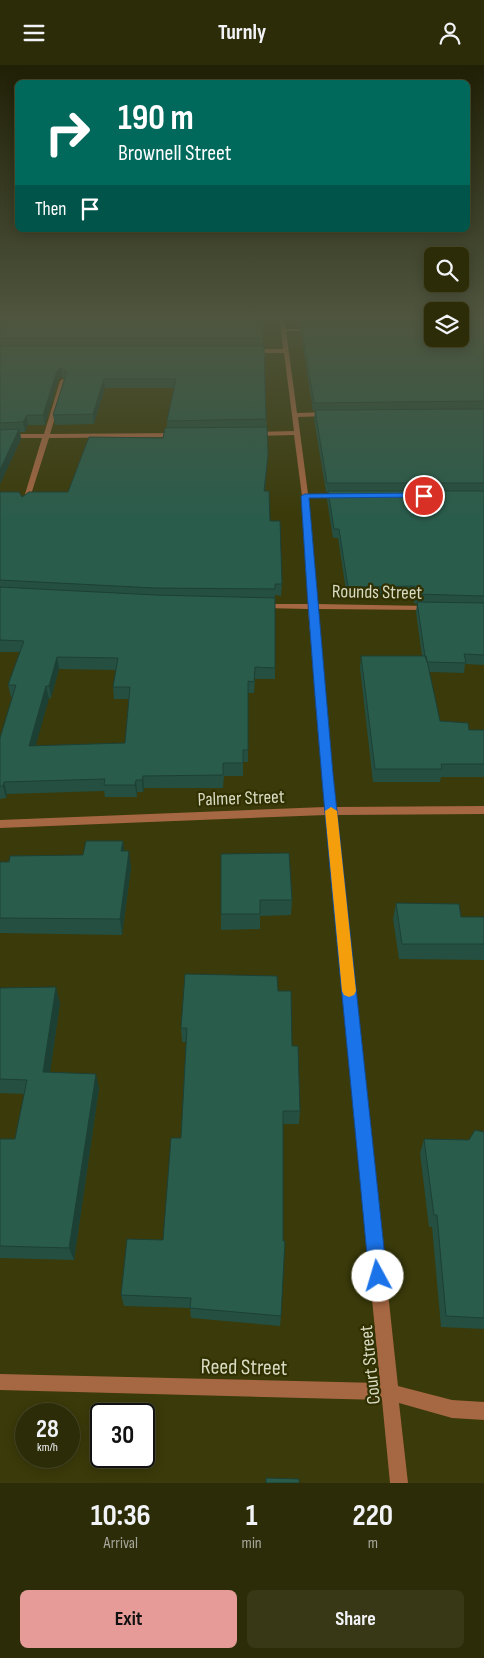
<!DOCTYPE html>
<style>
:root{--surface:#2c2c08;--page:#383816;--text:#f1f3f6;--muted:#a6a79c;--line:#484829;--accent:#e69b98}
body{margin:0;font-family:"Sofia Sans Condensed",sans-serif;background:var(--page);color:var(--text);height:100vh;display:flex;flex-direction:column;font-size:19px;white-space:nowrap}
*{box-sizing:border-box;margin:0}
p{font-size:16px;color:var(--muted)}
.icon{flex:none;width:28px;height:28px;fill:none;stroke:currentColor;stroke-width:2;stroke-linecap:round;stroke-linejoin:round}
.map{position:relative;height:1418px;overflow:hidden}
.panel{display:flex;flex-direction:column;background:var(--surface);flex:1}
.panel>*{flex:none}
.banner{position:absolute;left:15px;top:15px;width:455px;height:152px;border-radius:8px;box-shadow:0 2px 12px #0003,0 0 0 1px var(--line);background:#00695c;color:#fff;overflow:hidden}
.fabs{position:absolute;left:424px;top:182px;display:grid;gap:10px}
.fabs a{display:grid;place-items:center;width:45px;height:45px;border-radius:8px;background:var(--surface);box-shadow:0 2px 12px #0003,0 0 0 1px var(--line);font-size:25px}
.speed{position:absolute;left:15px;top:1338px;display:flex;gap:10px;font-size:25px;font-weight:700;text-align:center}
.speed>*{display:grid;place-content:center;width:65px;height:65px;border-radius:50%;background:var(--surface);box-shadow:0 2px 12px #0003,0 0 0 1px var(--line);line-height:1}
.speed small{font-size:12px;font-weight:400}
.speed .limit{border:2px solid #111;border-radius:8px;background:#fff;color:#111}
.pin{position:absolute;display:grid;place-items:center;width:42px;height:42px;color:#fff;margin:-21px;border:2px solid #fff;border-radius:50%;box-shadow:0 1px 5px #0007}
.me{position:absolute;width:55px;margin:-28px;rotate:354deg;stroke-linejoin:round;filter:drop-shadow(0 0 4px #0008)}
.turn{display:flex;align-items:center;gap:18px;height:105px;padding:0 20px;font-size:22px}
.turn .icon{width:65px;height:65px;stroke-width:2.5}
.turn b{display:block;font-size:35px;line-height:42px}
.then{display:flex;align-items:center;height:48px;padding:0 20px;background:#0003;gap:10px;font-size:19px}
.eta{display:flex;justify-content:space-evenly;align-items:center;height:85px;text-align:center}
.eta b{font-size:30px;font-weight:700;line-height:35px}
.action{display:flex;gap:10px;margin-top:auto;padding:10px 20px}
.action a{flex:1;height:58px;border-radius:8px;background:var(--accent);color:#111;font-size:20px;font-weight:700;line-height:58px;text-align:center}
.action a+a{background:var(--page);color:var(--text)}
header{display:flex;justify-content:space-between;align-items:center;height:65px;padding:0 20px;background:var(--surface);font-size:22px;font-weight:700}
.map>svg:first-child{display:block}
.lines{fill:none;stroke-linecap:round;stroke-linejoin:round}
.minor{fill:#a66743;fill-rule:evenodd}
.wall{fill:#244f41;fill-rule:evenodd}
.shaded-wall{fill:#1d4035}
.building{fill:#2a5c4c;stroke:#1d4035;fill-rule:evenodd}
.route{fill:#1a73e8;stroke:#114b97}
.slow{fill:#f59e0b}
.labels{text-anchor:middle;stroke-width:4.5;stroke-linejoin:round;paint-order:stroke}
.street-label{font-size:19px;fill:#d9dbc2;stroke:#303000}
.near-street-label{font-size:22px;fill:#d9dbc2;stroke:#303000}
</style>
<header><svg class="icon" aria-label="menu" viewBox="0 0 24 24"><path d="M4 6h16M4 12h16M4 18h16"/></svg>Turnly<svg class="icon" aria-label="person" viewBox="0 0 24 24"><circle cx="12" cy="8" r="4"/><path d="M4 21q1-7 8-7t8 7"/></svg></header>
<div class="map">
<svg width="484" height="1418" viewBox="0 0 484 1418">
<rect width="100%" height="100%" fill="#3a3a0a"/>
<g class="lines">
<path class="minor" d="M 280,254 L 284,254 L 286,264 L 314,264 L 316,265 L 314,266 L 286,266 L 297,348 L 328,347 L 331,349 L 328,351 L 298,352 L 308,429 L 341,429 L 344,431 L 341,433 L 309,433 L 316,539 L 429,541 L 433,543 L 429,545 L 316,544 L 336,742 L 484,741 L 484,749 L 337,750 L 398,1321 L 452,1335 L 484,1337 L 484,1355 L 452,1353 L 399,1338 L 408,1418 L 390,1418 L 382,1335 L 0,1325 L 0,1309 L 380,1318 L 326,750 L 0,763 L 0,755 L 325,742 L 308,544 L 263,543 L 259,541 L 263,539 L 308,539 L 302,431 L 294,370 L 254,371 L 251,369 L 254,367 L 294,366 L 284,288 L 251,288 L 248,286 L 251,284 L 283,284 Z
M 63,314 L 66,316 L 50,369 L 177,368 L 180,370 L 177,372 L 49,373 L 28,439 L 23,440 L 22,439 L 42,373 L 0,373 L 0,369 L 44,369 L 60,316 Z"/>
</g>
<path class="wall" d="M 0,254 L 263,273 L 268,389 L 265,426 L 282,519 L 281,531 L 275,530 L 275,614 L 255,614 L 254,628 L 248,628 L 248,697 L 243,697 L 243,711 L 224,711 L 223,723 L 144,723 L 143,727 L 137,727 L 137,732 L 105,732 L 104,726 L 7,729 L 6,733 L 0,734 L 0,673 L 12,632 L 11,632 L 8,620 L 20,587 L 0,587 L 0,427 L 22,432 L 68,427 L 163,373 L 167,363 L 167,356 L 174,323 L 105,323 L 94,359 L 55,360 L 53,350 L 64,314 L 62,312 L 58,315 L 45,360 L 28,360 L 25,367 L 20,367 L 21,374 L 0,419 ZM 59,604 L 116,605 L 113,622 L 114,634 L 129,634 L 125,678 L 35,681 L 49,633 L 51,633 Z
M 298,254 L 432,254 L 432,274 L 460,254 L 484,254 L 484,600 L 465,599 L 464,608 L 429,607 L 440,656 L 469,665 L 484,665 L 484,712 L 441,712 L 440,717 L 373,717 L 360,603 L 361,591 L 422,591 L 416,547 L 417,539 L 414,538 L 413,531 L 347,532 L 338,473 L 333,473 L 327,435 L 328,427 L 326,427 L 314,354 L 315,346 L 313,346 L 301,268 L 301,262 L 300,262 Z
M 123,776 L 124,786 L 131,802 L 122,870 L 0,868 L 0,797 L 9,797 L 83,790 Z
M 289,788 L 292,835 L 291,850 L 260,851 L 260,864 L 221,865 L 221,849 Z
M 396,838 L 461,852 L 484,852 L 484,895 L 399,894 L 393,854 Z
M 0,923 L 60,938 L 50,1007 L 99,1023 L 74,1195 L 0,1193 L 0,1074 L 15,1074 L 24,1029 L 0,1028 Z
M 278,926 L 292,981 L 300,1046 L 299,1059 L 283,1059 L 281,1251 L 280,1261 L 191,1253 L 190,1243 L 124,1241 L 121,1230 L 163,1175 L 181,1073 L 186,977 L 182,977 L 181,963 Z
M 484,1067 L 484,1264 L 441,1262 L 432,1162 L 429,1162 L 420,1088 L 424,1074 L 469,1075 Z"/>
<path class="shaded-wall" d="M 61,303 L 62,312 L 58,315 L 45,360 L 43,350 L 57,306 Z
M 104,314 L 105,323 L 94,359 L 93,349 Z
M 27,350 L 28,360 L 25,367 L 23,357 Z
M 19,364 L 21,374 L 0,419 L 0,405 Z
M 268,389 L 267,399 L 264,437 L 264,426 Z
M 57,592 L 59,604 L 51,633 L 49,621 Z
M 46,621 L 49,633 L 32,694 L 29,681 Z
M 143,711 L 144,723 L 143,727 L 142,715 Z
M 136,715 L 137,727 L 137,732 L 135,720 Z
M 4,717 L 7,729 L 6,733 L 3,721 Z
M 123,776 L 125,792 L 121,786 Z
M 129,786 L 131,802 L 122,870 L 120,854 Z
M 56,922 L 60,938 L 48,1021 L 43,1007 Z
M 96,1009 L 99,1023 L 74,1195 L 69,1183 Z"/>
<path class="building" d="M 0,254 L 263,254 L 263,273 L 0,273 Z
M 300,254 L 432,254 L 432,255 L 300,255 Z
M 463,254 L 484,254 L 484,255 Z
M 460,259 L 484,259 L 484,336 L 314,338 L 301,260 L 432,260 L 432,274 L 460,274 Z
M 0,281 L 264,281 L 266,354 L 167,356 L 176,314 L 104,314 L 93,349 L 53,350 L 67,307 L 61,303 L 57,306 L 43,350 L 27,350 L 23,357 L 0,358 Z
M 484,344 L 484,418 L 327,418 L 315,345 Z
M 267,362 L 268,389 L 264,426 L 269,426 L 270,456 L 280,456 L 282,519 L 275,519 L 275,524 L 155,523 L 0,515 L 0,427 L 19,427 L 22,432 L 29,427 L 68,427 L 89,372 L 163,373 L 165,363 Z
M 19,364 L 0,405 L 0,365 Z
M 328,426 L 484,426 L 484,531 L 416,529 L 415,521 L 348,522 L 339,464 L 334,464 Z
M 0,522 L 155,530 L 275,533 L 275,603 L 255,602 L 254,617 L 248,616 L 248,685 L 243,685 L 243,698 L 223,698 L 223,710 L 143,711 L 142,715 L 136,715 L 135,720 L 104,720 L 105,714 L 4,717 L 3,721 L 0,721 L 0,673 L 16,620 L 8,620 L 24,576 L 0,575 ZM 57,592 L 118,593 L 113,622 L 130,622 L 125,678 L 29,681 L 46,621 L 49,621 Z
M 417,537 L 484,538 L 484,590 L 464,589 L 466,598 L 427,597 L 425,591 Z
M 361,591 L 426,591 L 440,656 L 468,658 L 469,665 L 484,665 L 484,699 L 441,699 L 442,704 L 375,704 Z
M 86,776 L 123,776 L 121,786 L 129,786 L 120,854 L 0,853 L 0,797 L 9,797 L 10,791 L 83,790 Z
M 289,788 L 292,835 L 260,835 L 260,849 L 221,849 L 221,789 Z
M 396,838 L 459,839 L 461,852 L 484,852 L 484,879 L 402,879 Z
M 185,909 L 277,911 L 278,926 L 291,926 L 292,981 L 298,981 L 300,1046 L 283,1046 L 283,1176 L 285,1176 L 281,1251 L 190,1243 L 191,1233 L 121,1230 L 127,1174 L 163,1175 L 171,1073 L 181,1073 L 187,963 L 181,963 Z
M 56,922 L 43,1007 L 96,1009 L 69,1183 L 0,1181 L 0,1074 L 15,1074 L 27,1015 L 0,1014 L 0,923 Z
M 475,1065 L 484,1067 L 484,1253 L 446,1251 L 437,1150 L 434,1150 L 424,1074 L 469,1075 Z
M 266,1413 L 299,1414 L 299,1418 L 266,1418 Z"/>
<linearGradient id="sky" x2="0" y2="1"><stop stop-color="#202006"/><stop offset="0.56" stop-color="#4f553e"/><stop offset="1" stop-color="#4f553e" stop-opacity="0"/></linearGradient>
<rect width="484" height="452" fill="url(#sky)"/>
<path class="route" d="M 424,428 L 427,429 L 427,432 L 309,433 L 333,709 L 387,1211 L 384,1217 L 378,1220 L 372,1217 L 369,1211 C 345,951 316,691 301,431 L 305,429 Z"/>
<path class="slow" d="M 331,742 L 337,746 L 356,926 L 354,930 L 349,932 L 344,930 L 342,926 L 325,746 Z"/>
<g class="labels">
<g class="street-label">
<text transform="translate(377 526) rotate(1)" y="7">Rounds Street</text>
<text transform="translate(241 732) rotate(-2)" y="7">Palmer Street</text>
<text transform="translate(369 1300) rotate(-96)" y="7">Court Street</text>
</g>
<g class="near-street-label">
<text transform="translate(244 1301) rotate(1)" y="8">Reed Street</text>
</g>
</g>
</svg>
<div class="fabs">
<a><svg class="icon" aria-label="search" viewBox="0 0 24 24"><circle cx="10" cy="10" r="6"/><path d="M15 15l6 6"/></svg></a>
<a><svg class="icon" aria-label="layers" viewBox="0 0 24 24"><path d="M12 4l9 5-9 5-9-5zM3 14l9 5 9-5"/></svg></a>
</div>
<div class="speed"><div>28<small>km/h</small></div><div class="limit">30</div></div>
<div class="pin" style="left:424px;top:431px;background:#d93025"><svg class="icon" aria-label="arrive" viewBox="0 0 24 24"><path d="M6 21V4h12l-3 4 3 4H6"/></svg></div>
<svg class="me" style="left:378px;top:1211px" viewBox="-20 -20 40 40"><circle r="19" fill="#fff"/><path d="M0-13L10 11 0 6-10 11z" fill="#1a73e8"/></svg>
<div class="banner">
<div class="turn"><svg class="icon" aria-label="right" viewBox="0 0 24 24"><path d="M7 20v-9h11M14 6l5 5-5 5"/></svg><div><b>190 m</b>Brownell Street</div></div>
<div class="then">Then<svg class="icon" aria-label="arrive" viewBox="0 0 24 24"><path d="M6 21V4h12l-3 4 3 4H6"/></svg></div>
</div>
</div>
<section class="panel">
<div class="eta">
<div><b>10:36</b><p>Arrival</p></div>
<div><b>1</b><p>min</p></div>
<div><b>220</b><p>m</p></div>
</div>
<div class="action"><a>Exit</a><a>Share</a></div>
</section>
